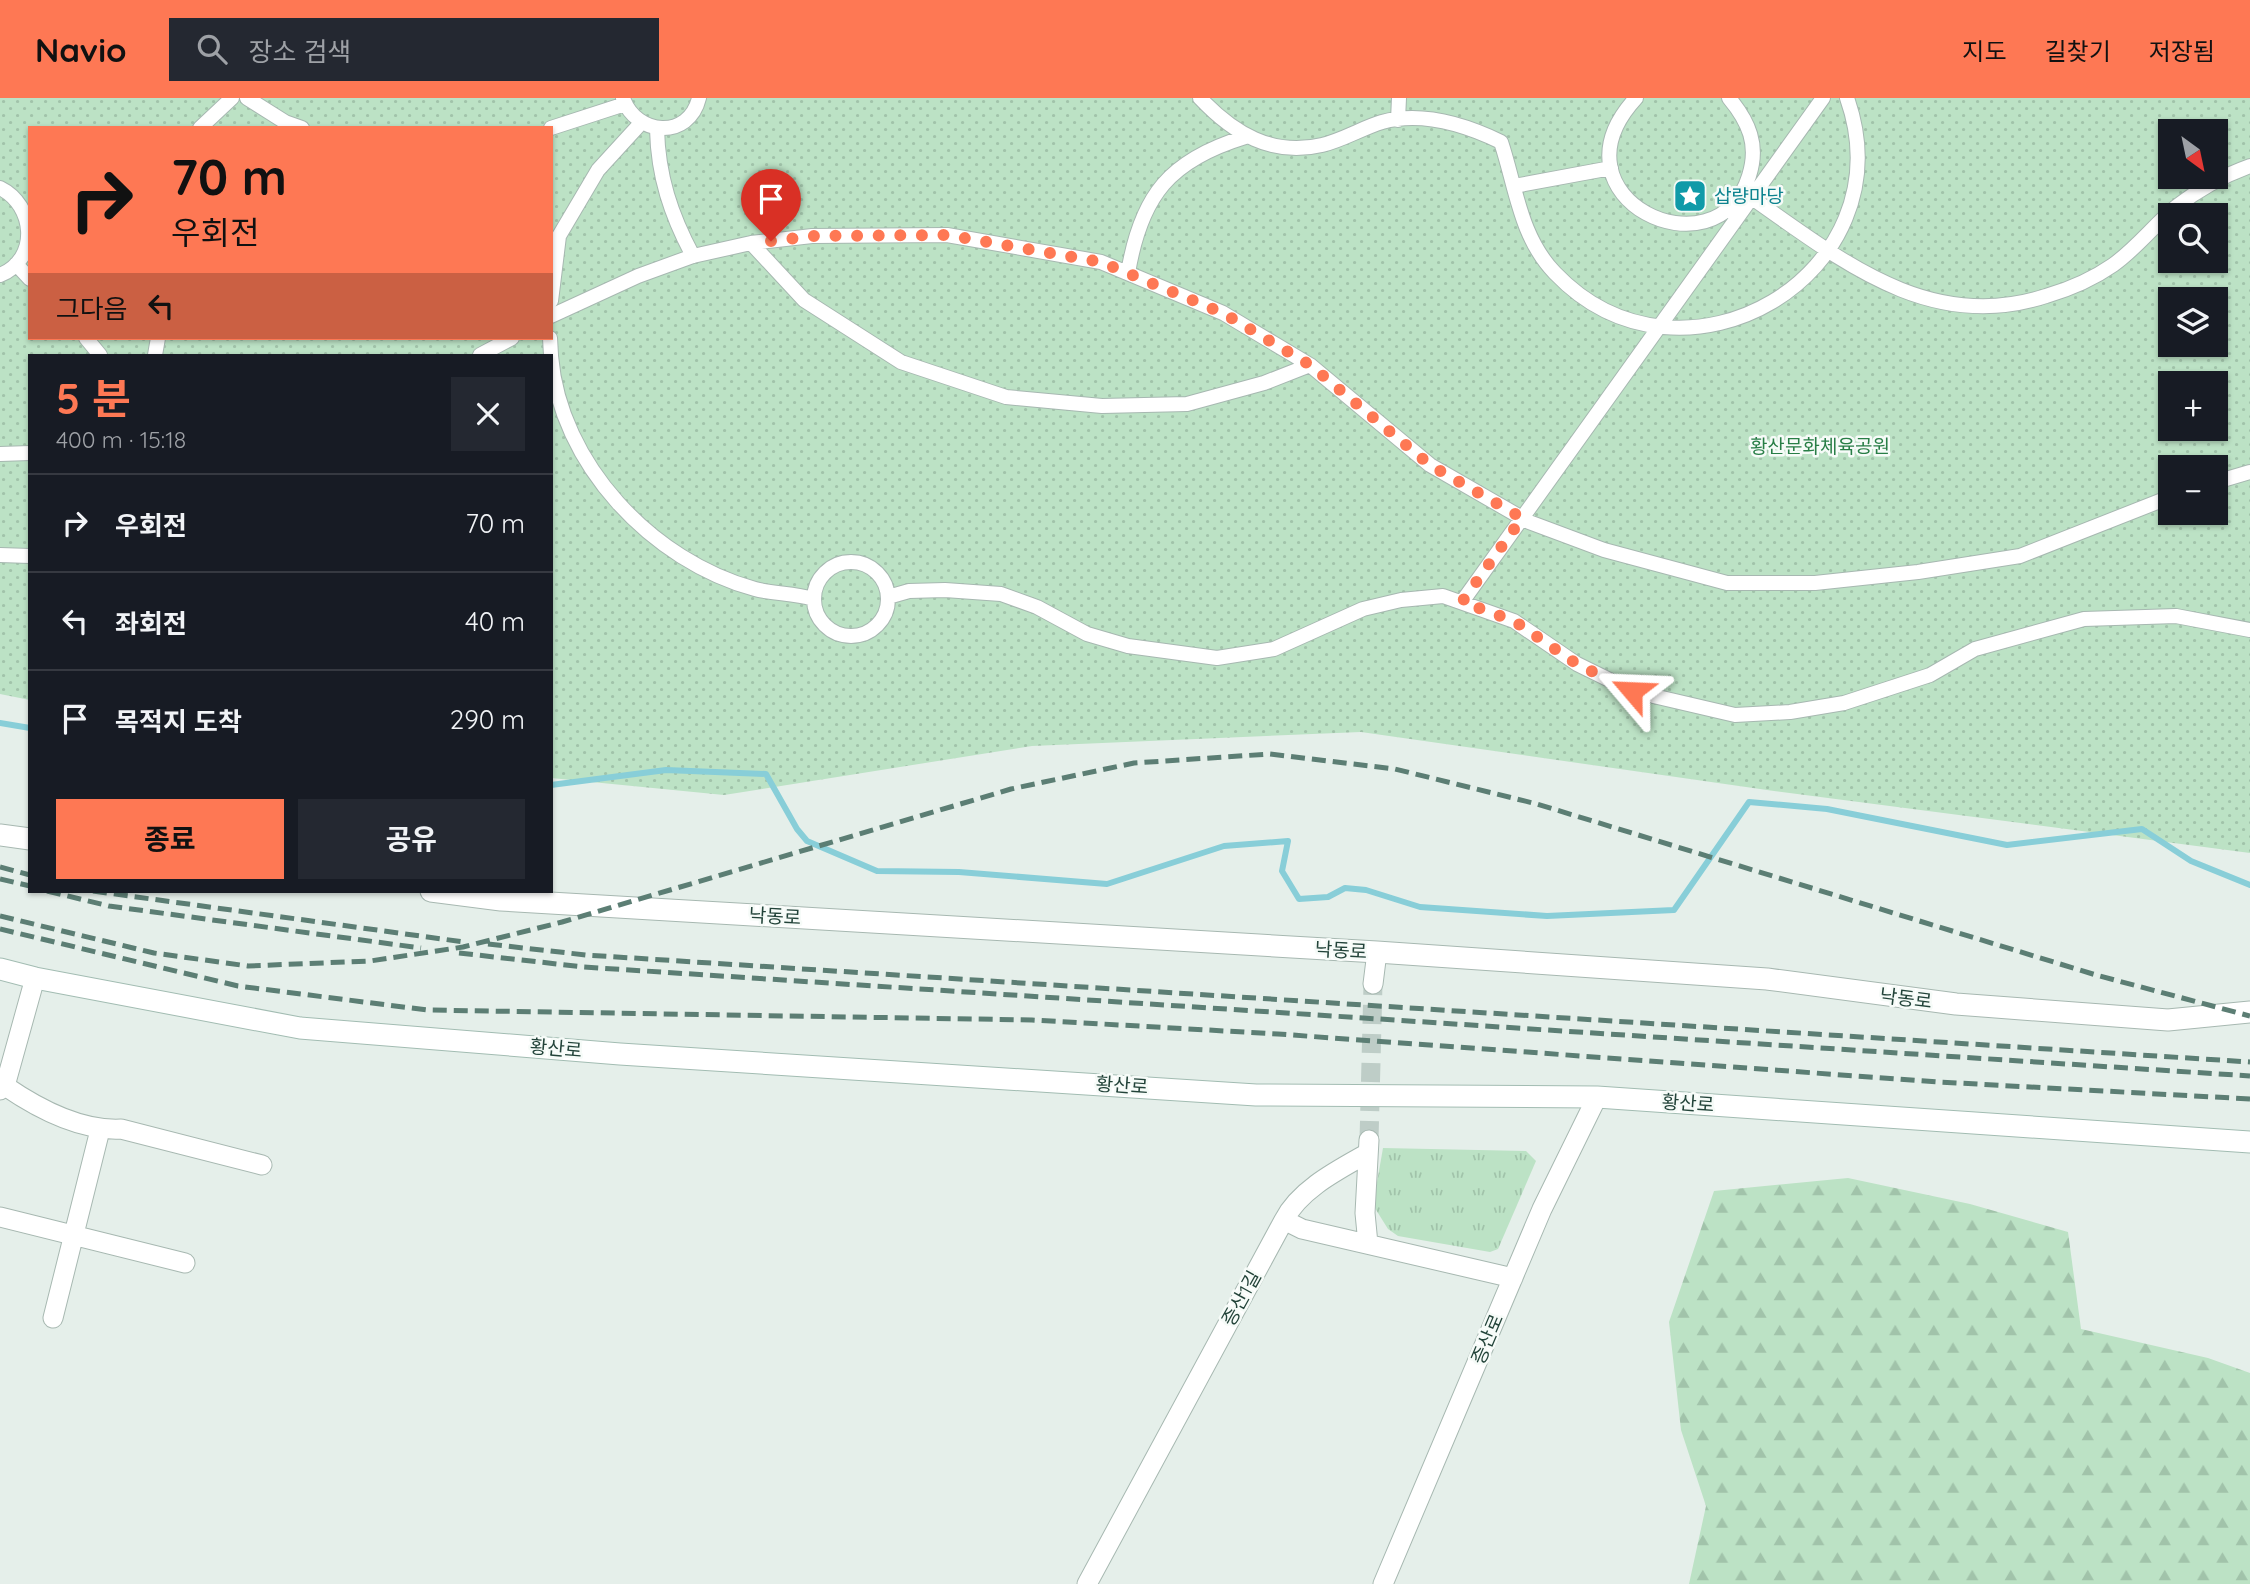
<!DOCTYPE html>
<html lang="ko">
<meta charset="utf-8">
<style>
:root{--surface:#171b24;--page:#242831;--text:#f1f3f6;--muted:#9ea1a6;--line:#363941;--accent:#fe7854}
body{margin:0;font-family:Quicksand,"Noto Sans KR",sans-serif;background:var(--page);color:var(--text);height:100vh;display:flex;flex-direction:column;font-size:26px;white-space:nowrap}
*{box-sizing:border-box;margin:0}
p{font-size:23px;color:var(--muted)}
.icon{flex:none;width:38px;height:38px;fill:none;stroke:currentColor;stroke-width:2;stroke-linecap:round;stroke-linejoin:round}
.map{position:relative;flex:1;overflow:hidden}
.side{position:absolute;left:28px;top:256px;width:525px;height:539px;display:flex;flex-direction:column;background:var(--surface);border-radius:0px;box-shadow:0 2px 5px #0004}
.side>*{flex:none}
.hud{position:absolute;left:28px;top:28px;width:525px;height:214px;border-radius:0px;box-shadow:0 2px 5px #0004;background:#fe7854;color:#111;overflow:hidden}
.needle{width:46px;rotate:147deg}
.buttons{position:absolute;left:2158px;top:21px;display:grid;gap:14px}
.buttons a{display:grid;place-items:center;width:70px;height:70px;border-radius:0px;background:var(--surface);box-shadow:0 2px 5px #0004;font-size:35px}
.pin{position:absolute;display:grid;place-items:center;width:60px;height:60px;color:#fff;margin:-72px -30px;border-radius:50% 50% 50% 0;rotate:-45deg;box-shadow:0 0 7px #0007}
.pin .icon{rotate:45deg}
.me{position:absolute;width:77px;margin:-38px;rotate:296deg;stroke-linejoin:round;filter:drop-shadow(0 0 5px #0008)}
.turn{display:flex;align-items:center;gap:24px;height:147px;padding:0 28px;font-size:32px}
.turn .icon{width:91px;height:91px;stroke-width:2.5}
.turn b{display:block;font-size:49px;line-height:60px}
.then{display:flex;align-items:center;height:66px;padding:0 28px;background:#0003;gap:14px;font-size:26px}
.round{display:grid;place-items:center;flex:none;width:74px;height:74px;border-radius:0px;background:var(--page)}
.head{display:flex;align-items:center;justify-content:space-between;height:119px;padding:0 28px}
h1{font-size:42px;font-weight:700;line-height:52px;color:var(--accent)}
.action{display:flex;gap:14px;margin-top:auto;padding:14px 28px}
.action a{flex:1;height:80px;border-radius:0px;background:var(--accent);color:#111;font-size:28px;font-weight:700;line-height:80px;text-align:center}
.action a+a{background:var(--page);color:var(--text)}
ul{padding:0;list-style:none}
li{display:flex;align-items:center;gap:21px;height:98px;padding:0 28px;border-top:2px solid var(--line)}
li div{flex:1}
li b{display:block;font-size:26px}
li em{font-style:normal}
header{display:flex;align-items:center;gap:42px;box-sizing:border-box;height:98px;padding:0 35px;background:var(--accent);color:#111}
header strong{font-size:33px}
nav{display:flex;gap:38px;margin-inline-start:auto;font-size:24px}
.search{width:490px;height:63px;background:var(--page);display:flex;align-items:center;gap:18px;box-sizing:border-box;padding:0 24px;border-radius:0px;color:var(--muted);font-size:26px}
.map>svg:first-child{display:block}
.grass{fill:url(#grass-tufts)}
.forest{fill:url(#forest-firs)}
.park{fill:url(#park-dots);fill-rule:evenodd}
.lines{fill:none;stroke-linecap:round;stroke-linejoin:round}
.stream{stroke:#88ced8;stroke-width:6}
.minor-tunnel{stroke:#becdc7;stroke-width:19;stroke-dasharray:19 10;stroke-linecap:butt}
.pedestrian-casing{stroke:#a7b8b1;stroke-width:16}
.minor-casing{stroke:#a7b8b1;stroke-width:21}
.tertiary-casing{stroke:#a7b8b1;stroke-width:23}
.secondary-casing{stroke:#a2bcb2;stroke-width:23}
.pedestrian{stroke:#fff;stroke-width:14}
.minor{stroke:#fff;stroke-width:19}
.tertiary{stroke:#fff;stroke-width:21}
.secondary{stroke:#fff;stroke-width:21}
.rail{stroke:#5c7e74;stroke-width:5;stroke-dasharray:14 7;stroke-linecap:butt}
.route{stroke:#fe7854;stroke-width:12;stroke-dasharray:0 21.6}
.labels{text-anchor:middle;stroke-width:5;stroke-linejoin:round;paint-order:stroke}
.culture-label{font-size:19px;fill:#0d838f;stroke:#f6fbf8;text-anchor:start}
.park-label{font-size:19px;fill:#287e46;stroke:#f6fbf8}
.street-label{font-size:19px;fill:#224339;stroke:#f6fbf8}
</style>
<header>
<strong>Navio</strong>
<div class="search"><svg class="icon" aria-label="search" viewBox="0 0 24 24"><circle cx="10" cy="10" r="6"/><path d="M15 15l6 6"/></svg>장소 검색</div>
<nav><a>지도</a><a>길찾기</a><a>저장됨</a></nav>
</header>
<div class="map">
<svg width="2250" height="1486" viewBox="0 0 2250 1486">
<defs>
<pattern id="grass-tufts" width="24" height="20" patternUnits="userSpaceOnUse" patternTransform="scale(1.75)"><rect width="24" height="20" fill="#bce2c5"/><path d="M3 7l-1-3M5 7V3M7 7l1-3M15 17l-1-3M17 17v-4M19 17l1-3" fill="none" stroke="#a1c3aa"/></pattern>
<pattern id="forest-firs" width="22" height="20" patternUnits="userSpaceOnUse" patternTransform="scale(1.75)"><rect width="22" height="20" fill="#bce2c5"/><path d="M5 1l3.5 6h-7zM16 11l3.5 6h-7z" fill="#a1c3aa"/></pattern>
<pattern id="park-dots" width="8" height="8" patternUnits="userSpaceOnUse" patternTransform="scale(1.75)"><rect width="8" height="8" fill="#bce2c5"/><path d="M2 2h.1M6 6h.1" fill="none" stroke="#a1c3aa" stroke-width="1.8" stroke-linecap="round"/></pattern>
</defs>
<rect width="100%" height="100%" fill="#e5efea"/>
<path class="grass" d="M 1383,1050 L 1526,1053 L 1536,1063 L 1498,1151 L 1490,1154 L 1398,1138 L 1388,1131 L 1373,1107 Z"/>
<path class="forest" d="M 1848,1080 L 1970,1106 L 2068,1134 L 2081,1231 L 2208,1260 L 2250,1275 L 2250,1486 L 1689,1486 L 1706,1408 L 1681,1332 L 1669,1224 L 1714,1093 Z"/>
<path class="park" d="M 0,0 L 2250,0 L 2250,755 L 1774,693 L 1361,634 L 1032,648 L 724,697 L 551,680 L 551,257 L 30,257 L 30,602 L 0,596 ZM 30,30 L 551,30 L 551,240 L 30,240 ZM 2170,33 L 2216,33 L 2216,79 L 2170,79 ZM 2170,117 L 2216,117 L 2216,163 L 2170,163 ZM 2170,201 L 2216,201 L 2216,247 L 2170,247 ZM 2170,285 L 2216,285 L 2216,331 L 2170,331 ZM 2170,369 L 2216,369 L 2216,415 L 2170,415 Z"/>
<g class="lines">
<path class="stream" d="M 0,625 L 30,630
M 551,687 L 666,672 L 766,676 L 797,731 L 807,743 L 877,773 L 959,774 L 1107,786 L 1224,748 L 1288,743 L 1282,773 L 1299,801 L 1328,799 L 1345,790 L 1366,792 L 1420,809 L 1547,818 L 1674,812 L 1749,704 L 1827,711 L 2007,747 L 2142,731 L 2191,763 L 2250,787"/>
<path class="minor-tunnel" d="M 1369,1042 L 1373,886"/>
<defs>
<path id="pedestrian" d="M 247,0 L 285,24 L 302,30
M 623,0 C 636,38 689,42 699,0
M 1200,0 C 1233,35 1272,59 1322,47 C 1343,42 1362,30 1382,24 C 1422,13 1466,27 1501,44 C 1516,89 1520,139 1555,175 C 1683,309 1909,176 1847,0
M 1636,0 C 1544,100 1717,181 1749,78 C 1759,47 1749,24 1729,0
M 1398,22 L 1399,0
M 200,30 L 232,0
M 551,30 L 625,6
M 657,31 C 658,78 671,117 693,158
M 1514,88 L 1611,70
M 0,90 C 35,107 40,161 0,177
M 1752,100 C 1841,162 1930,236 2046,198 C 2070,191 2093,181 2113,167 C 2137,150 2154,127 2176,109 C 2199,91 2222,78 2250,68
M 751,145 L 804,202 L 901,264 L 1006,299 L 1102,308 L 1187,306 L 1264,285 L 1310,267
M 16,166 L 30,181
M 1128,175 C 1141,97 1170,62 1245,39
M 551,203 L 559,138 L 598,72 L 641,25
M 551,218 L 638,178 L 693,158 L 751,145 L 812,138 L 947,137 L 1101,164 L 1223,215 L 1310,267 L 1430,367 L 1529,424 L 1604,452 L 1727,485 L 1815,485 L 1918,474 L 2020,458 L 2170,399
M 86,240 L 100,257
M 550,240 L 551,257
M 155,257 L 158,240
M 480,257 L 512,240
M 551,258 C 560,366 652,463 755,491 C 773,496 794,495 813,501
M 0,356 L 30,355
M 2216,384 L 2250,374
M 0,457 L 30,458
M814 501a37 37 0 1 1 74 0a37 37 0 1 1-74 0Z
M 888,499 L 909,493 L 945,492 L 1001,496 L 1037,509 L 1087,536 L 1128,548 L 1217,560 L 1274,551 L 1363,511 L 1401,502 L 1443,498 L 1514,523 L 1577,566 L 1632,593 L 1735,617 L 1790,614 L 1844,605 L 1930,577 L 1975,551 L 2084,521 L 2176,518 L 2250,532
M 1462,504 L 1823,0"/>
<path id="minor" d="M 1373,886 L 1377,854
M 5,988 C 37,1010 81,1033 121,1031 L 262,1067
M 0,992 L 5,988 L 35,880
M 0,1119 L 185,1165
M 1284,1122 C 1300,1091 1338,1072 1368,1055
M 1368,1146 L 1365,1115 L 1369,1042
M 53,1220 L 100,1032
M 1087,1486 L 1284,1122 L 1302,1131 L 1513,1180
M 1383,1486 L 1542,1111 L 1597,999"/>
<path id="tertiary" d="M 0,737 L 30,741
M 431,793 L 501,802 L 1377,854 L 1767,881 L 1956,906 L 2168,922 L 2250,914"/>
<path id="secondary" d="M 0,871 L 35,880 L 300,930 L 620,956 L 1256,997 L 1597,999 L 2250,1044"/>
</defs>
<use href="#pedestrian" class="pedestrian-casing"/>
<use href="#minor" class="minor-casing"/>
<use href="#tertiary" class="tertiary-casing"/>
<use href="#secondary" class="secondary-casing"/>
<use href="#pedestrian" class="pedestrian"/>
<use href="#minor" class="minor"/>
<use href="#tertiary" class="tertiary"/>
<use href="#secondary" class="secondary"/>
<path class="rail" d="M 0,769 L 30,777
M 0,781 L 30,788
M 47,793 L 109,808 L 421,850
M 93,793 L 464,844
M 0,818 L 154,855 L 248,868 L 370,863 L 463,849 L 562,824 L 1011,691 L 1134,665 L 1270,656 L 1395,671 L 1537,706 L 2096,877 L 2250,918
M 0,831 L 238,888 L 427,912 L 1032,922 L 1278,936 L 1939,984 L 2250,1001
M 488,846 L 586,857 L 2250,964
M 459,855 L 584,869 L 2250,978"/>
</g>
<g class="lines">
<path class="route" d="M 771,143 L 812,138 L 947,137 L 1101,164 L 1223,215 L 1310,267 L 1430,367 L 1522,420 L 1462,504 L 1514,523 L 1577,566 L 1632,593"/>
</g>
<defs>
<symbol id="sight-square" viewBox="-11 -11 22 22"><rect x="-9" y="-9" width="18" height="18" rx="4" fill="#0f9aa8" stroke="#f6fbf8"/><path d="M0-6L1.8-2.2L6-1.7L2.9 1.2L3.7 5.4L0 3.3L-3.7 5.4L-2.9 1.2L-6-1.7L-1.8-2.2Z" fill="#fff"/></symbol>
</defs>
<g fill-rule="evenodd">
<use href="#sight-square" x="1671" y="79" width="38" height="38"/>
</g>
<g class="labels">
<g class="culture-label">
<text x="1714" y="105">삽량마당</text>
</g>
<g class="park-label">
<text x="1820" y="355">황산문화체육공원</text>
</g>
<g class="street-label">
<text transform="translate(775 818) rotate(3)" y="7">낙동로</text>
<text transform="translate(1341 852) rotate(3)" y="7">낙동로</text>
<text transform="translate(1906 900) rotate(7)" y="7">낙동로</text>
<text transform="translate(556 950) rotate(5)" y="7">황산로</text>
<text transform="translate(1122 987) rotate(4)" y="7">황산로</text>
<text transform="translate(1688 1005) rotate(4)" y="7">황산로</text>
<text transform="translate(1241 1200) rotate(-61)" y="7">증산1길</text>
<text transform="translate(1487 1241) rotate(-67)" y="7">증산로</text>
</g>
</g>
</svg>
<div class="buttons">
<a><svg class="needle" viewBox="-14 -14 28 28"><path d="M0-13l5 13h-10z" fill="#e53935"/><path d="M0 13l5-13h-10z" fill="#9ea1a6"/></svg></a>
<a><svg class="icon" aria-label="search" viewBox="0 0 24 24"><circle cx="10" cy="10" r="6"/><path d="M15 15l6 6"/></svg></a>
<a><svg class="icon" aria-label="layers" viewBox="0 0 24 24"><path d="M12 4l9 5-9 5-9-5zM3 14l9 5 9-5"/></svg></a>
<a>+</a>
<a>−</a>
</div>
<div class="pin" style="left:771px;top:143px;background:#d93025"><svg class="icon" aria-label="arrive" viewBox="0 0 24 24"><path d="M6 21V4h12l-3 4 3 4H6"/></svg></div>
<svg class="me" style="left:1632px;top:593px" viewBox="-20 -20 40 40"><path d="M0-17L14 15 0 8-14 15z" fill="#fe7854" stroke="#fff" stroke-width="4"/></svg>
<div class="hud">
<div class="turn"><svg class="icon" aria-label="right" viewBox="0 0 24 24"><path d="M7 20v-9h11M14 6l5 5-5 5"/></svg><div><b>70 m</b>우회전</div></div>
<div class="then">그다음<svg class="icon" aria-label="left" viewBox="0 0 24 24"><path d="M17 20v-9H6M10 6l-5 5 5 5"/></svg></div>
</div>
<section class="side">
<div class="head"><div><h1>5 분</h1><p>400 m · 15:18</p></div><a class="round"><svg class="icon" aria-label="close" viewBox="0 0 24 24"><path d="M6 6l12 12M18 6L6 18"/></svg></a></div>
<ul>
<li><svg class="icon" aria-label="right" viewBox="0 0 24 24"><path d="M7 20v-9h11M14 6l5 5-5 5"/></svg><div><b>우회전</b></div><em>70 m</em></li>
<li><svg class="icon" aria-label="left" viewBox="0 0 24 24"><path d="M17 20v-9H6M10 6l-5 5 5 5"/></svg><div><b>좌회전</b></div><em>40 m</em></li>
<li><svg class="icon" aria-label="arrive" viewBox="0 0 24 24"><path d="M6 21V4h12l-3 4 3 4H6"/></svg><div><b>목적지 도착</b></div><em>290 m</em></li>
</ul>
<div class="action"><a>종료</a><a>공유</a></div>
</section>
</div>
